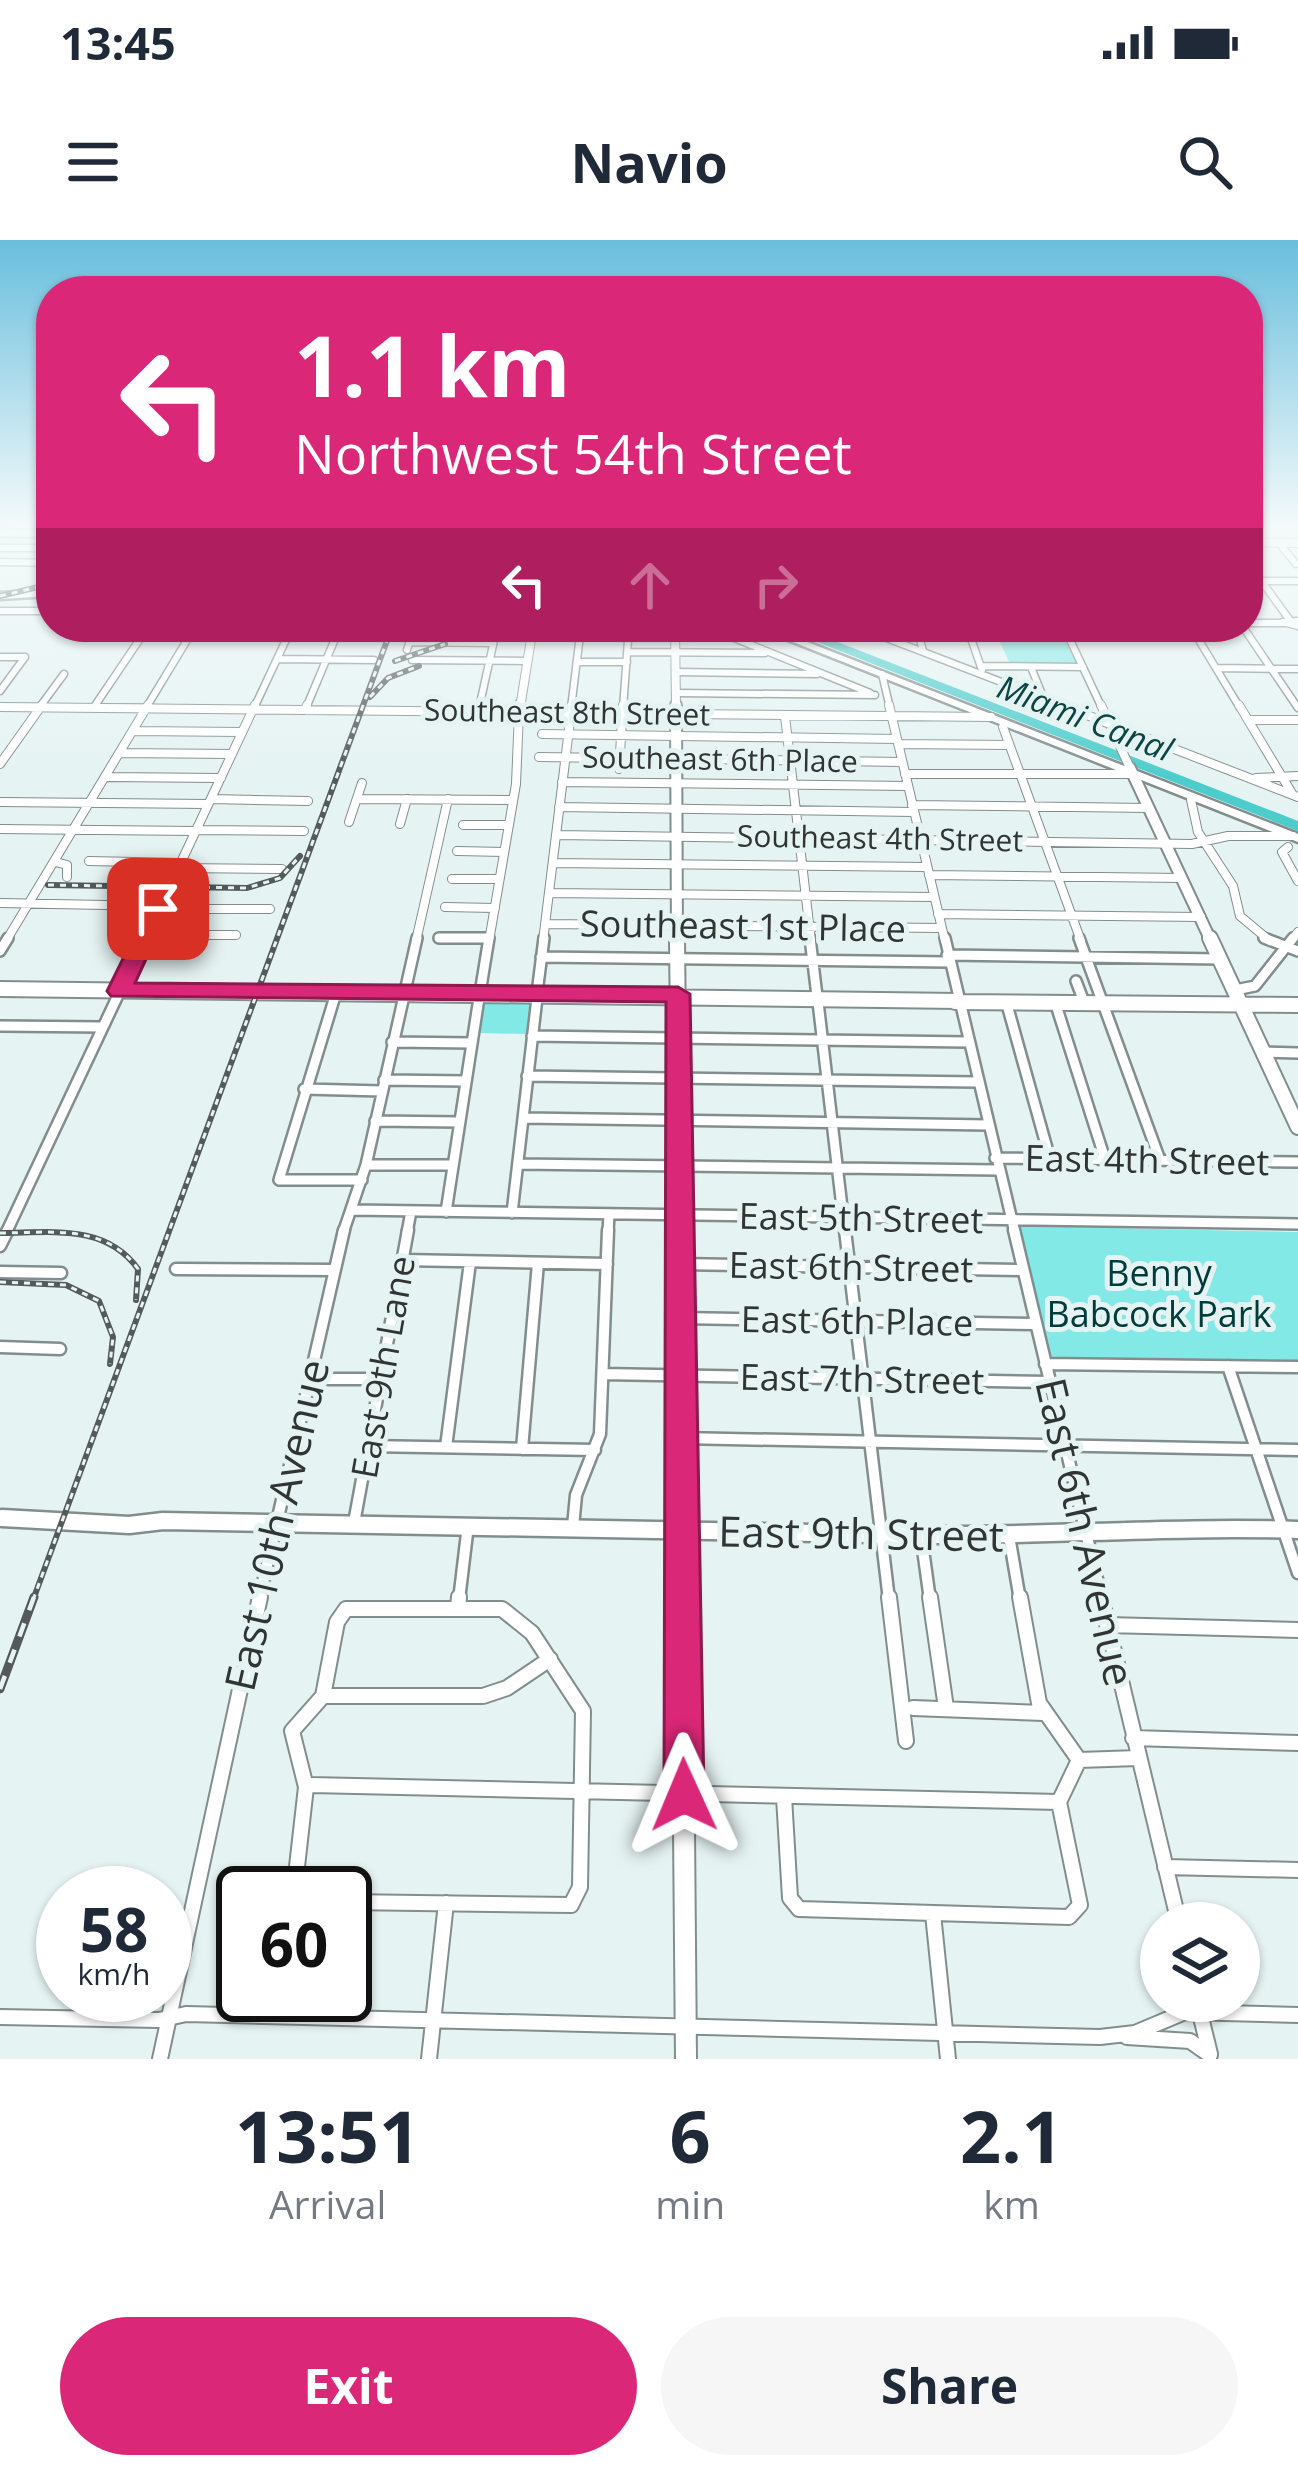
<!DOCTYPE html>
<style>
:root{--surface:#fff;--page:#f6f6f7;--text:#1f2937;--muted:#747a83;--accent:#db2777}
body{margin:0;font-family:"Open Sans",sans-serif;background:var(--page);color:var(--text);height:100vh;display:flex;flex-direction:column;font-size:45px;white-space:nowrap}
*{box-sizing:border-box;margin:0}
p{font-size:39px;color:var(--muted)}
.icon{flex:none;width:66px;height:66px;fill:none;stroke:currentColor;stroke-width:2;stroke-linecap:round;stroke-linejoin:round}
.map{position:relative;height:1819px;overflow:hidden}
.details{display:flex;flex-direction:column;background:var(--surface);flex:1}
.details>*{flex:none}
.guide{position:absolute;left:36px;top:36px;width:1227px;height:366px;border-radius:48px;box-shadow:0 3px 9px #0004;background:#db2777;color:#fff;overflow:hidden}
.controls{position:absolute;left:1140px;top:1662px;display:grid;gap:24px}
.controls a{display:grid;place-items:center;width:120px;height:120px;border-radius:50%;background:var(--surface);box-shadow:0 3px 9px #0004;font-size:60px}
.speed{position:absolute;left:36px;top:1626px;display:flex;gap:24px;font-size:60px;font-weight:700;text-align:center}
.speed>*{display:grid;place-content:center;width:156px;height:156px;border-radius:50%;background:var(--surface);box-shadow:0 3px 9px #0004;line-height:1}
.speed small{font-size:30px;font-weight:400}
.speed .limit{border:6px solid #111;border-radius:18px;background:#fff;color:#111}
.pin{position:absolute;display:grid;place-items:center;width:102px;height:102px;color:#fff;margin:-51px;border-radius:24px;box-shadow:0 6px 18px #0006}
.me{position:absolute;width:132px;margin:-66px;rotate:359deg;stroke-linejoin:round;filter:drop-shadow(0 0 9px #0008)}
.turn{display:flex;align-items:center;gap:42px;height:252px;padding:0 60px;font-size:54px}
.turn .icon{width:156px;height:156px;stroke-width:2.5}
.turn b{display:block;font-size:84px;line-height:102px}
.lanes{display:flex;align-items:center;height:114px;padding:0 60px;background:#0003;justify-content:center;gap:60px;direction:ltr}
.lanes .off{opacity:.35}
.eta{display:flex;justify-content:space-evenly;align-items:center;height:204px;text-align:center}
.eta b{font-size:72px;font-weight:700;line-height:84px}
.cta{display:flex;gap:24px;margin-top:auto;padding:24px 60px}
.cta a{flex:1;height:138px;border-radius:72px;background:var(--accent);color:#fff;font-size:48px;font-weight:700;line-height:138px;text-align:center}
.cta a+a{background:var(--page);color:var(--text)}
.status{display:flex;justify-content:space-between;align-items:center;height:84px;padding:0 60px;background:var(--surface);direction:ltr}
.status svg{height:33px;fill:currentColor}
header{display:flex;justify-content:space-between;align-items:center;height:156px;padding:0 60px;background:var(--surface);font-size:54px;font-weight:700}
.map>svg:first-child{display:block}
.green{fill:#83e9e7}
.water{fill:#4ccdcc}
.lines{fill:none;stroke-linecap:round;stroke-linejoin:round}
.minor-far4-casing{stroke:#828e8d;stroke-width:9}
.minor-far3-casing{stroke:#828e8d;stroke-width:10}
.minor-far2-casing{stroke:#828e8d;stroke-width:14}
.minor-far1-casing{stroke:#828e8d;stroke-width:15}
.minor-casing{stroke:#828e8d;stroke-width:18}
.major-far4-casing{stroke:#828e8d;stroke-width:10}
.major-far3-casing{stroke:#828e8d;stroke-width:14}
.major-far2-casing{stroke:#828e8d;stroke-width:18}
.major-far1-casing{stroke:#828e8d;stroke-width:21}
.major-casing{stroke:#828e8d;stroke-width:24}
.highway-casing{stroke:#828e8d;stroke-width:5}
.minor-far4{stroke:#fff;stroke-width:6}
.minor-far3{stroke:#fff;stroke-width:8}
.minor-far2{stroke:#fff;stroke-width:9}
.minor-far1{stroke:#fff;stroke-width:10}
.minor{stroke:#fff;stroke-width:14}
.major-far4{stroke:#fff;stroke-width:8}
.major-far3{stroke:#fff;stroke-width:10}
.major-far2{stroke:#fff;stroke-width:14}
.major-far1{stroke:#fff;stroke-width:16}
.major{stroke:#fff;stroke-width:20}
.highway{fill:#fff;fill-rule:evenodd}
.rail-far1-casing{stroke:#535a59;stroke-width:6}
.rail-casing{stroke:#535a59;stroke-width:9}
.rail-far1{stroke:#e6f3f3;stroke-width:3;stroke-dasharray:6;stroke-linecap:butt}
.rail{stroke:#e6f3f3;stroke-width:4.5;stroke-dasharray:14;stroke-linecap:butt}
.route{fill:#db2777;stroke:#8e194d;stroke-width:3}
.labels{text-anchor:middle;stroke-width:10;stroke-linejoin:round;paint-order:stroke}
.far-street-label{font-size:30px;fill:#303534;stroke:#e6f3f3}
.far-water-label{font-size:33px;font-style:italic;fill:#0b4645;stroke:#e6f3f3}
.street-label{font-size:36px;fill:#303534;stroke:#e6f3f3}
.park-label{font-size:36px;fill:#003c3c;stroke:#e6f3f3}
.near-street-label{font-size:42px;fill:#303534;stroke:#e6f3f3}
</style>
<div class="status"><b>13:45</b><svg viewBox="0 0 49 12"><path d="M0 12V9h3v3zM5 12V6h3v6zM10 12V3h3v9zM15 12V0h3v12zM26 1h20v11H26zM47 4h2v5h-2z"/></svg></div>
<header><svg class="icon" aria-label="menu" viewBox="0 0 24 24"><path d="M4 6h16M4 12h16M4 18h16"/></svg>Navio<svg class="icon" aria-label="search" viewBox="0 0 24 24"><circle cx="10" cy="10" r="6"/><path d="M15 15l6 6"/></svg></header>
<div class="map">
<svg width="1298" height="1819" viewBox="0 0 1298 1819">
<rect width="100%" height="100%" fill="#e6f3f3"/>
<path class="green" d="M 993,387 L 1058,387 L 1077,424 L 1010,424 Z
M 485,760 L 531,761 L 527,794 L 480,793 Z
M 1020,986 L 1298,992 L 1298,1120 L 1052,1118 Z"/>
<path class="water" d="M 779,387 L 799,387 L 1298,581 L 1298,591 Z"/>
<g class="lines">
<defs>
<path id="minor-far4" d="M 1279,303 L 1296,324
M 0,308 L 51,308
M 0,322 L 51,323
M 1249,324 L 1289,379
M 41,339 L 51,327
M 1248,341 L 1298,341
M 0,371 L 51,371
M 1298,381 L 1283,382 L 1298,386
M 1248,383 L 1284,383
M 707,387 L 870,453
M 858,387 L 1069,468
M 917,387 L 923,411
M 967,387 L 982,430
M 1064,387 L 1102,468
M 1191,387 L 1240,468
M 1243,387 L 1298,468
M 454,389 L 496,390
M 629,394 L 719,395
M 409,402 L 492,403
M 407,410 L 414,387
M 628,412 L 765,413
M 0,417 L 25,417
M 277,419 L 374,420
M 412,420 L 527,421
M 577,422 L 627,422
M 981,426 L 1083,427
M 1031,427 L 1043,457
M 1217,428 L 1298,429
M 677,432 L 817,434
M 882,434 L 890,468
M 0,451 L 25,417
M 677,453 L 875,455
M 0,467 L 153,468
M 94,467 L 148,387
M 39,468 L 64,434
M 146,468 L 195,387
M 254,468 L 292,387
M 306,468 L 340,387
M 479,468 L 497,387
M 571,468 L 581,387
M 623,468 L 629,387"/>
<path id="minor-far3" d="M 889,465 L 945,701
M 1061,465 L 1298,557
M 1101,465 L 1130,528
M 1239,465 L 1293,555
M 0,467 L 519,472 L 516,544 L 489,701
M 305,470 L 307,465
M 478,472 L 479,465
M 677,474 L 991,477
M 785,476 L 811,701
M 1248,480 L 1298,480
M 1003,487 L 1081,701
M 134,491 L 242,492
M 542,494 L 897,499
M 898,504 L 1009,505
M 121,513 L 232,514
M 539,517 L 902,522
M 0,524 L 42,465
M 619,529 L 623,465
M 905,534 L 1133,534
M 107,537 L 221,538
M 1256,538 L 1298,536
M 562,542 L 908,546
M 211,559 L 308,561
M 357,559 L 513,560
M 1191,560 L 1198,592 L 1233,646 L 1240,676 L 1270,701
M 0,562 L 208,564
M 912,565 L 1149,568
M 559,567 L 914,572
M 349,582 L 362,543
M 400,584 L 407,559
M 463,585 L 508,585
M 0,589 L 195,591
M 196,590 L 304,591
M 556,595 L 1192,604 L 1228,596 L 1293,596
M 1288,607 L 1282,612 L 1298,641
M 457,611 L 504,612
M 89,621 L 180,623
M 56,622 L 67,625 L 67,637
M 553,623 L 927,627
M 177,628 L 282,629
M 929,635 L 1182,638
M 452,639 L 499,639
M 549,653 L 934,657
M 0,663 L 159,666
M 445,667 L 495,668
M 158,669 L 270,669
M 938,674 L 1201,677
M 545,684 L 941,688
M 145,695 L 236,695
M 439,698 L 489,698
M 6,701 L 148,465
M 144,701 L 255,465
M 416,701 L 448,559
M 543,701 L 572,465
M 1291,701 L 1298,692"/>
<path id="minor-far2" d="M 439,698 L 489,698
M 810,698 L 817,756
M 945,698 L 1015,993
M 1079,698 L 1160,920
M 1264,698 L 1298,711
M 0,711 L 8,698
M 947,715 L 1220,719
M 541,717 L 949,722
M 1076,741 L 1084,762
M 1235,750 L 1255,746 L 1293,698
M 336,753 L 279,940 L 362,940
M 480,753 L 489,698
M 537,753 L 544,698
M 1006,761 L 1050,919
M 818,762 L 845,993
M 1055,762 L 1105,919
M 0,786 L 102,787
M 532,796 L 968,802
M 392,802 L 472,803
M 1263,812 L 1298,813
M 527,836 L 977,842
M 384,840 L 466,841
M 304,849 L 382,851
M 524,878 L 988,885
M 375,881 L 460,882
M 995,918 L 1298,922
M 519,924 L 998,930
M 366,925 L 453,925
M 353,970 L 1298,984
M 446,972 L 479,758
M 512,973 L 537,758
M 6,993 L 145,698
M 343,993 L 366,925 L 417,698
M 407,993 L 411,971
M 608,993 L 609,974"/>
<path id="minor-far1" d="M 845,990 L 889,1360
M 1014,990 L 1102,1360
M 0,1006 L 8,990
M 402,1020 L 607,1024
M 680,1024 L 1022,1030
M 176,1029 L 334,1030
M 0,1032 L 61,1033
M 681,1078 L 1035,1084
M 0,1107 L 60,1109
M 1045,1124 L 1298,1127
M 1228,1126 L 1298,1333
M 603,1134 L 1049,1142
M 310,1139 L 381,1139
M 680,1198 L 1298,1210
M 368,1206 L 595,1210
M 446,1207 L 470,1022
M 522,1209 L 538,1023
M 354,1283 L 408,990
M 573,1287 L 576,1255 L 600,1194 L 608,990
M 921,1295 L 930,1360
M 1009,1296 L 1020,1360
M 259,1360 L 344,990
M 459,1360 L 468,1285"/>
<path id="minor" d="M 889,1357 L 906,1501
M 930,1357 L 946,1468
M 1020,1357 L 1039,1463 L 1079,1520
M 1101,1357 L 1179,1683
M 458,1368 L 459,1357
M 1107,1385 L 1298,1390
M 323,1456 L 337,1382 L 346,1369 L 502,1369 L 532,1393 L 583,1471 L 580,1647 L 571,1665 L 345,1662
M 913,1468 L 1043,1473
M 1133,1498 L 1298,1503
M 1079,1520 L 1138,1518
M 311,1545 L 1059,1562
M 784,1557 L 790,1658 L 799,1669 L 1069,1677 L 1080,1665 L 1059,1562 L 1079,1520
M 1165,1627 L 1298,1630
M 294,1653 L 306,1547 L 292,1491 L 323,1456 L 483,1456 L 507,1448 L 550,1419
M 933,1674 L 948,1819
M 1197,1761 L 1210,1814
M 0,1777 L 159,1780 L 186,1774 L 1100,1797 L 1135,1793 L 1185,1772 L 1298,1775
M 1127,1797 L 1190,1801 L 1210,1815
M 160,1819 L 260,1357
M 429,1819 L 446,1663"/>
<path id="major-far4" d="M 0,286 L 4,282
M 1248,302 L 1298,303
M 675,387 L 676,468
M 520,468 L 533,387"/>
<path id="major-far3" d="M 520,465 L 519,472 L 677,474
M 676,465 L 677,701
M 1130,528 L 1211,701"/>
<path id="major-far2" d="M 677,698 L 680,993
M 1210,698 L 1298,887
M 0,749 L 959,761
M 955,762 L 1298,765"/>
<path id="major-far1" d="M 680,990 L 682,1360
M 2,1278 L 129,1285 L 163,1281 L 921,1295 C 1047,1296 1172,1286 1298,1290"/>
<path id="major" d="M 682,1357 L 686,1819"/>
<path id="highway" d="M 0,290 L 51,291 L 51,297 L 0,296 Z
M 51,350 L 51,356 L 0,359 L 0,353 Z
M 755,387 L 769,387 L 1298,594 L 1298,602 Z"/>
</defs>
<use href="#minor-far4" class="minor-far4-casing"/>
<use href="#minor-far3" class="minor-far3-casing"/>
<use href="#minor-far2" class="minor-far2-casing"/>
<use href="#minor-far1" class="minor-far1-casing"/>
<use href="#minor" class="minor-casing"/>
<use href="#major-far4" class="major-far4-casing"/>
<use href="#major-far3" class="major-far3-casing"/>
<use href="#major-far2" class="major-far2-casing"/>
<use href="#major-far1" class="major-far1-casing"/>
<use href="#major" class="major-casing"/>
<use href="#highway" class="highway-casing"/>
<use href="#minor-far4" class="minor-far4"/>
<use href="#minor-far3" class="minor-far3"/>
<use href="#minor-far2" class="minor-far2"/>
<use href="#minor-far1" class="minor-far1"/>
<use href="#minor" class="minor"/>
<use href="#major-far4" class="major-far4"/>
<use href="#major-far3" class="major-far3"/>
<use href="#major-far2" class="major-far2"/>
<use href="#major-far1" class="major-far1"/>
<use href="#major" class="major"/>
<use href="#highway" class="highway"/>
<defs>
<path id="rail-far1" d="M 0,356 L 51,344
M 395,421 L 445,404
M 370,457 L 388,438 L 419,426
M 48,645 L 247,648 L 280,638 L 300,616
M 0,993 C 50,993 105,983 138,1029 L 136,1060
M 0,1042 L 66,1045 L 99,1061 L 113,1097 L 110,1124
M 33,1360 L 392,387"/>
<path id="rail" d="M 0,1449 L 34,1357"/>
</defs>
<use href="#rail-far1" class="rail-far1-casing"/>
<use href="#rail" class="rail-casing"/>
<use href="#rail-far1" class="rail-far1"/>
<use href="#rail" class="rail"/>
</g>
<linearGradient id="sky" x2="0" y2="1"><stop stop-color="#69bedd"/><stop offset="0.53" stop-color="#f4fafa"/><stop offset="1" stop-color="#f4fafa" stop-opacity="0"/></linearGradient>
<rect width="1298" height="537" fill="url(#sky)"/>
<path class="route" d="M 150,664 L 169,669 L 135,743 L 678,747 L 690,754 L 704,1555 L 698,1569 L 684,1575 L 669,1569 L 664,1555 L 666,762 L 111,756 L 107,751 Z"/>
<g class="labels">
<g class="far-street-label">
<text transform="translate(567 473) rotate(1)" y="10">Southeast 8th Street</text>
<text transform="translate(720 520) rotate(1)" y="10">Southeast 6th Place</text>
<text transform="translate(880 599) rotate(1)" y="10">Southeast 4th Street</text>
</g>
<g class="far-water-label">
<text transform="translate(1085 478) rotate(21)" y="12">Miami Canal</text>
</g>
<g class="street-label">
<text transform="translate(743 686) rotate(1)" y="13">Southeast 1st Place</text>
<text transform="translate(1147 920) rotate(1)" y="13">East 4th Street</text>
<text transform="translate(861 978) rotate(1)" y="13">East 5th Street</text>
<text transform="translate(851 1027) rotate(1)" y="13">East 6th Street</text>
<text transform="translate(857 1081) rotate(1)" y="13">East 6th Place</text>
<text transform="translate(383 1127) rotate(-80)" y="13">East 9th Lane</text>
<text transform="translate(862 1139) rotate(1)" y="13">East 7th Street</text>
</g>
<g class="park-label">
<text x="1159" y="1046">Benny<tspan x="1159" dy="41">Babcock Park</tspan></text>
</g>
<g class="near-street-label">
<text transform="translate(277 1285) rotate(-77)" y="15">East 10th Avenue</text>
<text transform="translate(1085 1292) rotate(77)" y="15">East 6th Avenue</text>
<text transform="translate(861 1294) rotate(1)" y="15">East 9th Street</text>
</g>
</g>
</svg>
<div class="controls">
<a><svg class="icon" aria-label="layers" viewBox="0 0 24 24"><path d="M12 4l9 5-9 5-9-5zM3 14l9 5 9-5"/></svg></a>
</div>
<div class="speed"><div>58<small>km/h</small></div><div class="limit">60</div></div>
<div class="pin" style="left:158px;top:669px;background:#d93025"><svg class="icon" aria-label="arrive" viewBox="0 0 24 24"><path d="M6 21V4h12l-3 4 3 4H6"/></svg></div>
<svg class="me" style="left:684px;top:1555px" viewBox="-20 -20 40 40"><path d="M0-17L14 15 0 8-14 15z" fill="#db2777" stroke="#fff" stroke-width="4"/></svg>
<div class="guide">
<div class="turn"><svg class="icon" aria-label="left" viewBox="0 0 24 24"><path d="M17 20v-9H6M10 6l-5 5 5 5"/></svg><div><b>1.1 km</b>Northwest 54th Street</div></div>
<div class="lanes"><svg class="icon" aria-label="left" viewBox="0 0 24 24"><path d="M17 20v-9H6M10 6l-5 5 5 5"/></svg><svg class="icon off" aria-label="ahead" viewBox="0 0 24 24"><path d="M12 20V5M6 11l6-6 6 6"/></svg><svg class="icon off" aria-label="right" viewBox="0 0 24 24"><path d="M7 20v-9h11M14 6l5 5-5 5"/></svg></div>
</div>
</div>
<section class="details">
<div class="eta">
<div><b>13:51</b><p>Arrival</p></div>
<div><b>6</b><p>min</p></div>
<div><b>2.1</b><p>km</p></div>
</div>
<div class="cta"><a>Exit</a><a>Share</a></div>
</section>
